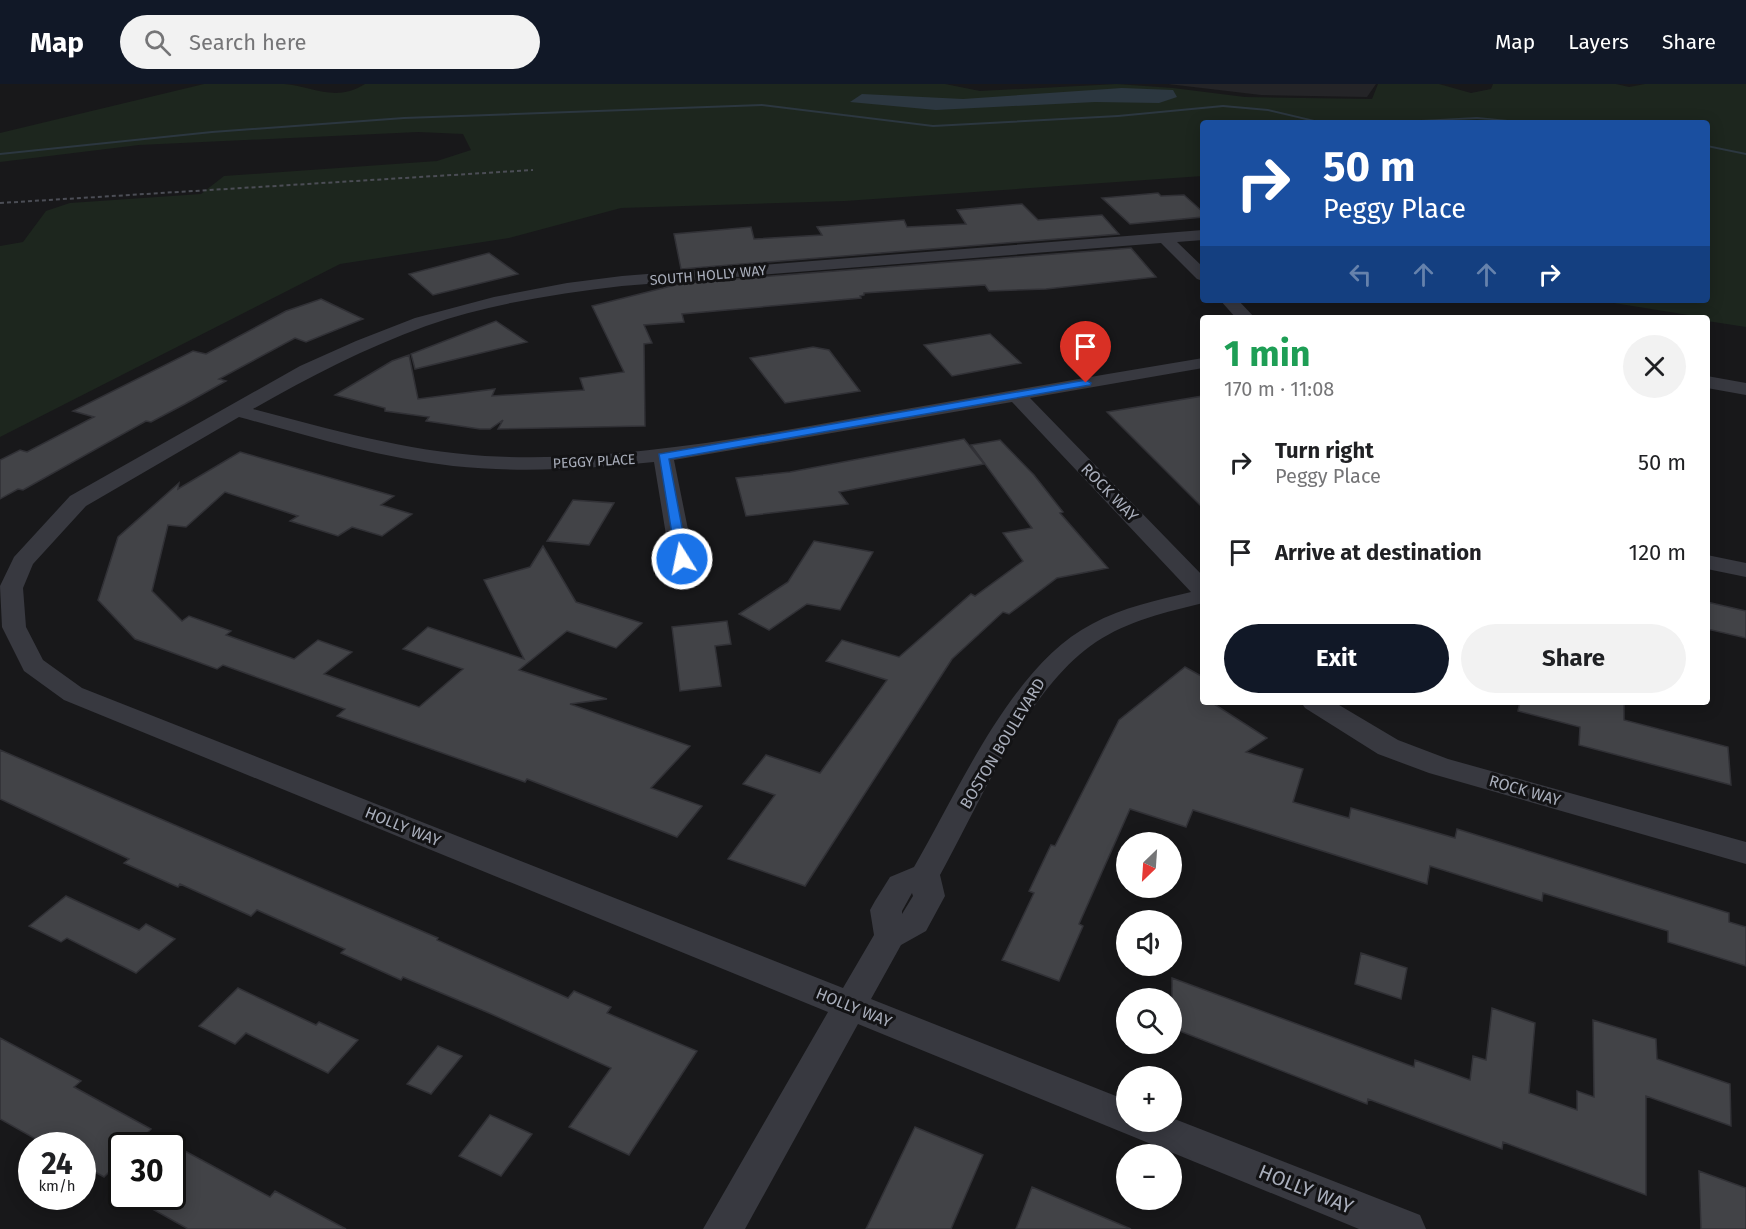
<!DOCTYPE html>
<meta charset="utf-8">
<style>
:root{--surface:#fff;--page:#f2f2f2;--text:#202124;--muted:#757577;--accent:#111827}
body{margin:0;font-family:"Fira Sans",sans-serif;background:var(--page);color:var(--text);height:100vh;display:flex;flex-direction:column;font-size:22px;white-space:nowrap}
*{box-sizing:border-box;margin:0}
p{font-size:20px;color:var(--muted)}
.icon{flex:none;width:33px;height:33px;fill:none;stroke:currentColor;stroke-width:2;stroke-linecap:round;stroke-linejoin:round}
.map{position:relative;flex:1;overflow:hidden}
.drawer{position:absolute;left:1200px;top:231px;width:510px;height:390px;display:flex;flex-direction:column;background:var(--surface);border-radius:6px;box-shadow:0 3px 15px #0003}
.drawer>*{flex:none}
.top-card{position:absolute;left:1200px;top:36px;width:510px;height:183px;border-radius:6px;box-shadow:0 3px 15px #0003;background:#1a4fa0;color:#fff;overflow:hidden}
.needle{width:39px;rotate:205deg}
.tools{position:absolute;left:1116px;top:748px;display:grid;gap:12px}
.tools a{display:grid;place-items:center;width:66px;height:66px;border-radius:50%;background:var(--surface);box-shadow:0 3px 15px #0003;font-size:30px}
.speed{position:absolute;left:18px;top:1048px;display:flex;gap:12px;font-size:30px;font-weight:700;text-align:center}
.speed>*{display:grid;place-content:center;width:78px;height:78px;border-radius:50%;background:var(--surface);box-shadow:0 3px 15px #0003;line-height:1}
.speed small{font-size:15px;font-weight:400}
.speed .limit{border:3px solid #111;border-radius:9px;background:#fff;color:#111}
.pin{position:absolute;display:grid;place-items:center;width:51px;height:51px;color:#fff;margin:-62px -26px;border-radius:50% 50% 50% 0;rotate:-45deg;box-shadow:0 0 6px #0007}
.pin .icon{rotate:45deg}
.me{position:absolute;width:66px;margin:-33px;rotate:350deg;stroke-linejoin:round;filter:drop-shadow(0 0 4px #0008)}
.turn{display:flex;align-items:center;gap:21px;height:126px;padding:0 24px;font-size:27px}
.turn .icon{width:78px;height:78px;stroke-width:2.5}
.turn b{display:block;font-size:42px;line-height:51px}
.lanes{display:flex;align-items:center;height:57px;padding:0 24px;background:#0003;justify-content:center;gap:30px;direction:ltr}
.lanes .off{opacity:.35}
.round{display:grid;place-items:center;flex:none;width:63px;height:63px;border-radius:32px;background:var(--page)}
.head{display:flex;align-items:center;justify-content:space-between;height:102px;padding:0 24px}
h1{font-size:36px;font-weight:700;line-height:45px;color:#1e9e55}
.cta{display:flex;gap:12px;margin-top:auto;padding:12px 24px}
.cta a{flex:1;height:69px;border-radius:36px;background:var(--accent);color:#fff;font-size:24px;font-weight:700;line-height:69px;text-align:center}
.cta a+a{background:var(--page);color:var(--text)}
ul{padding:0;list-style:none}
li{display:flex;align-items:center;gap:18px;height:90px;padding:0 24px}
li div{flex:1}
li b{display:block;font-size:22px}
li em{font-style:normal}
header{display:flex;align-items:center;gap:36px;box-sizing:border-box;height:84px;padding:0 30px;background:var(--accent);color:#fff}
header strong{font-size:28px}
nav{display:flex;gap:33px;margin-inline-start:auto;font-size:21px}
.search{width:420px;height:54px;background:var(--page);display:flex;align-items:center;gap:15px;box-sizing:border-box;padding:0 21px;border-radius:33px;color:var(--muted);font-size:22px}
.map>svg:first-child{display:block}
.built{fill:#242427}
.green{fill:#1d261e}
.water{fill:#2c3740}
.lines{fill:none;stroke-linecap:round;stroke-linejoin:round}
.stream{fill:#2c3740;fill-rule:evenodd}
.building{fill:#424347;stroke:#313136;stroke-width:1.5}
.street{fill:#383940;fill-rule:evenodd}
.rail{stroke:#4b4d55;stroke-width:2;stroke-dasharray:4 3;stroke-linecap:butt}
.route{fill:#1a73e8;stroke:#114b97;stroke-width:1.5}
.labels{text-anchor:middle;stroke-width:6;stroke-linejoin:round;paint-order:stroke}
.far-street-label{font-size:14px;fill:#a9aebb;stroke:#131315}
.street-label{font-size:16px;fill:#a9aebb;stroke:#131315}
.near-street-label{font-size:20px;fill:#a9aebb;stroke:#131315}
</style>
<header>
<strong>Map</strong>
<div class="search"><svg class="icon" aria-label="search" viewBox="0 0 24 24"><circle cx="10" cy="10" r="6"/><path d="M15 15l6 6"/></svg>Search here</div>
<nav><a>Map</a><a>Layers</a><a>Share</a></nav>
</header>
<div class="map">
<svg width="1746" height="1145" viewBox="0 0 1746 1145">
<rect width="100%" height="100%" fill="#18181a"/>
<path class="built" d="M 1168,0 L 1376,0 L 1367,13 L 1261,11 Z"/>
<path class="green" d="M 204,0 C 231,0 258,0 284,0 C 313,2 335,19 365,0 L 945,0 L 980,7 L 1117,0 L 1173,4 L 1245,13 L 1372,15 L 1378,0 L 1439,0 L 1471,9 L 1491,5 L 1493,0 L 1616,0 L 1629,3 L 1645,0 L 1746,0 L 1746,243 L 1707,237 L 1707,234 L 1595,216 L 1707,216 L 1707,39 L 1203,39 L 1203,92 L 845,117 L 621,124 L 509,154 L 340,180 L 0,353 L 0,162 L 23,158 L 46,127 L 70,119 L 201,110 L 224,92 L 437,77 L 471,66 L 463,50 L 418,48 L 139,61 L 0,78 L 0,49 Z"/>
<path class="water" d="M 1122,4 L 1173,6 L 1177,13 L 1159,19 L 1095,18 L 936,26 L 850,18 L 862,10 L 963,15 Z"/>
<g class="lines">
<path class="stream" d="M 762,20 L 933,41 L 1118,31 L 1223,21 L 1268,25 L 1327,39 L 1319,39 L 1268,27 L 1223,23 L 1118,33 L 933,43 L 762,22 L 404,35 L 212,49 L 0,71 L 0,69 L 212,47 L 404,33 Z
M 1477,33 L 1538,39 L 1477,35 L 1382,39 L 1384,38 Z
M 1707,61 L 1746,69 L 1746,71 L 1707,63 Z"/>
</g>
<path class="building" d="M 1158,109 L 1161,112 L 1184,111 L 1203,128 L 1203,133 L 1130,140 L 1102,114 Z
M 1022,120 L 1038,136 L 1102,131 L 1119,150 L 681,185 L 674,150 L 751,143 L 754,155 L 822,151 L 817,143 L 904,136 L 907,143 L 966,140 L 957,126 Z
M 1131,164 L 1156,193 L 1046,205 L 989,207 L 985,201 L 864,209 L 864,211 L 860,212 L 861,214 L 682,230 L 684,238 L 644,241 L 652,259 L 644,260 L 645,342 L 498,345 L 503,336 L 490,345 L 480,345 L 426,337 L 429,333 L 385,327 L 385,324 L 335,311 L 392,277 L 409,271 L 418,315 L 495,305 L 492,312 L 584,306 L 580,294 L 624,288 L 592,222 L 683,199 Z
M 489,169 L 518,190 L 433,211 L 409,190 Z
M 321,215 L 363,235 L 306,258 L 295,254 L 219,295 L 226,297 L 185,320 L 151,338 L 146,337 L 23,406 L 18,405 L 0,415 L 0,376 L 20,366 L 27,368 L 94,333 L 73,327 L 193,267 L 206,270 L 286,227 Z
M 496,237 L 527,258 L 415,285 L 411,270 Z
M 990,250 L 1021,279 L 952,292 L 924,261 Z
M 813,263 L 829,266 L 860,307 L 785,319 L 750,274 Z
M 1203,312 L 1203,424 L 1107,328 Z
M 964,355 L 984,380 L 839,408 L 848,420 L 746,432 L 736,394 L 790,388 Z
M 1000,356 L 1034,391 L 1063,428 L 1060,429 L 1108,484 L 1057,494 L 1009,530 L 1003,528 L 952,575 L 805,802 L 728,775 L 775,711 L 743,700 L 766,671 L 820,689 L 887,596 L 826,577 L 842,556 L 899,573 L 971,510 L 975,512 L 1023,477 L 1003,449 L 1032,444 L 971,361 Z
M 240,368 L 394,412 L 381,421 L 412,430 L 382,452 L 352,443 L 338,452 L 290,437 L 298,432 L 225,408 L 186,443 L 168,441 L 152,507 L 182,537 L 189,532 L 231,547 L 226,551 L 294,575 L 318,556 L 352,568 L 324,590 L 419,623 L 463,585 L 403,565 L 428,543 L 524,575 L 484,496 L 530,483 L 543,462 L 576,518 L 642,539 L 616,564 L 567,547 L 519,586 L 607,615 L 570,620 L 690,662 L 651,704 L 702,722 L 677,753 L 527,695 L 525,698 L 337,632 L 345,625 L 223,581 L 217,585 L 135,555 L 98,516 L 118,453 L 179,399 L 178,405 Z
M 573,416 L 614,419 L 589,461 L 547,457 Z
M 814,457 L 873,468 L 840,526 L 807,520 L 769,546 L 739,530 L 788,498 Z
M 1707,518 L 1746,527 L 1746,554 L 1707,545 Z
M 727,537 L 731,560 L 715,562 L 721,602 L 680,607 L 672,543 Z
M 1185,583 L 1203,593 L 1203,618 L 1211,618 L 1267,654 L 1246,668 L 1303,685 L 1293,718 L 1349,734 L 1351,724 L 1455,754 L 1457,745 L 1729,829 L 1729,838 L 1746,843 L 1746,882 L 1668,858 L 1668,847 L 1543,809 L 1542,817 L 1430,782 L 1427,800 L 1193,726 L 1186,743 L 1130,725 L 1079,840 L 1083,842 L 1059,897 L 1002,876 L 1034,809 L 1029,807 L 1051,761 L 1055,762 L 1119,636 Z
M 1520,618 L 1624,618 L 1624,636 L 1728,663 L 1731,701 L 1579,661 L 1580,643 L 1518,627 Z
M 0,666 L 438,854 L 437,856 L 568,914 L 574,907 L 611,923 L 607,929 L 697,967 L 629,1071 L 569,1043 L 611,984 L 489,929 L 403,893 L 401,896 L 341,869 L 345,865 L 257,826 L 251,832 L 180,800 L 178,803 L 124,779 L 129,775 L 0,715 Z
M 66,812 L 139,846 L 146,840 L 175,855 L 136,889 L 67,854 L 61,858 L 29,842 Z
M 1361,869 L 1407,884 L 1401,915 L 1355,900 Z
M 1172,894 L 1414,983 L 1415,976 L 1470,996 L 1473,972 L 1486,976 L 1492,924 L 1535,939 L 1529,1009 L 1577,1026 L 1577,1007 L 1594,1013 L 1593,936 L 1656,955 L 1657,975 L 1730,1000 L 1731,1042 L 1646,1012 L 1646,1111 L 1503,1058 L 1502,1065 L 1368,1015 L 1367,1020 L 1172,944 Z
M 238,904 L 316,941 L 319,938 L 358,956 L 328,989 L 246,949 L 235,960 L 199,942 Z
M 0,954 L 81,997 L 74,1003 L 151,1045 L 135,1062 L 122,1062 L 122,1075 L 104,1093 L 82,1081 L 82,1062 L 48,1062 L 0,1035 Z
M 438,962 L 462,972 L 431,1010 L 407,1000 Z
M 490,1031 L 532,1050 L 501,1092 L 459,1072 Z
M 915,1043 L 983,1071 L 951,1145 L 866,1145 Z
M 172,1060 L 270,1113 L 275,1107 L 346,1145 L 188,1145 L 131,1113 L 172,1113 Z
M 1699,1087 L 1746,1104 L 1746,1145 L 1701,1145 Z
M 1032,1103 L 1131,1145 L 1016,1145 Z"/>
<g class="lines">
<path class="street" d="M 1203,146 L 1203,156 L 1177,158 L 1203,183 L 1203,197 L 1197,195 L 1161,159 L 622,202 C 556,210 488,220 426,242 C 365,264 309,293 253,325 C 329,345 406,367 485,372 C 611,379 736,355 860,333 C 974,313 1088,293 1203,274 L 1203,284 L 1030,314 L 1203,492 L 1203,519 C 1166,528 1128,537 1096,558 C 1028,603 980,719 940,791 L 945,812 L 926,847 L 901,861 L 871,915 L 1126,1016 L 1126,1038 L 1172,1038 L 1172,1034 L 1420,1131 L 1426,1145 L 1359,1145 L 858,940 L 745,1145 L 703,1145 L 828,928 L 64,616 L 24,587 L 2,543 L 0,502 L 14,473 L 70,412 L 300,282 L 356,257 L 415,234 L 494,213 L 567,199 L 622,192 ZM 1012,318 L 1191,508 C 1158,516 1123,523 1092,540 C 1012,581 959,706 914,783 L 890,793 L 875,817 L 870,826 L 874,851 L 843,904 L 82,604 L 43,576 L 26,543 L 23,504 L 33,480 L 86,422 L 239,333 C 309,352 380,374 453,382 C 519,389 587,385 654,378 L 670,475 L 674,480 L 690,480 L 694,475 L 674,376 ZM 912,809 L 913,812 L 902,830 L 902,827 Z
M 1220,216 L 1238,216 L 1255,234 L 1236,234 Z
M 1707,292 L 1746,299 L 1746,311 L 1707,304 Z
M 1707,471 L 1746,479 L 1746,493 L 1707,485 Z
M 1301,618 L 1334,618 L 1398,656 L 1448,675 L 1746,758 L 1746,780 L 1429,689 L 1378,670 L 1305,624 Z"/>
<path class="rail" d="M 0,119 L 533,86"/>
</g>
<path class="route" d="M 1086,296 L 1091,299 L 1090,301 L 669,375 L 688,475 L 682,479 L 676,475 L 659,370 Z"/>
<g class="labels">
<g class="far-street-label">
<text transform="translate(708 191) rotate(-5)" y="5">SOUTH HOLLY WAY</text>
<text transform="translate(594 377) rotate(-3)" y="5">PEGGY PLACE</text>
</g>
<g class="street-label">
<text transform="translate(1110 408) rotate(46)" y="6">ROCK WAY</text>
<text transform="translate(1002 659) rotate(-59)" y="6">BOSTON BOULEVARD</text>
<text transform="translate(1525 706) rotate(16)" y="6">ROCK WAY</text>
<text transform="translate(403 742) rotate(22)" y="6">HOLLY WAY</text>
<text transform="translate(854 923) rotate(22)" y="6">HOLLY WAY</text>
</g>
<g class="near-street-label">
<text transform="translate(1306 1105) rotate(22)" y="7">HOLLY WAY</text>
</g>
</g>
</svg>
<div class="tools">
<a><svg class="needle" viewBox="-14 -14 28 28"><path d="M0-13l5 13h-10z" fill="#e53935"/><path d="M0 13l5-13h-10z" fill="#757577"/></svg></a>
<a><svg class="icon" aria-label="sound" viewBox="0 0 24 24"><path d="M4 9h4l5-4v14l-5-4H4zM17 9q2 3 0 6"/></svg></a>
<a><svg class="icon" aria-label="search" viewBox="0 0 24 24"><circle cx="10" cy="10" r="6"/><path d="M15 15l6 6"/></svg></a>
<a>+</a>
<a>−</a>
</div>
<div class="speed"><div>24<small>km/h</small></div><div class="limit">30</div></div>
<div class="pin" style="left:1086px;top:299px;background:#d93025"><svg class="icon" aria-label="arrive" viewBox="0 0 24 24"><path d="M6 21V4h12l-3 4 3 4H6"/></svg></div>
<svg class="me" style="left:682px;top:475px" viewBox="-20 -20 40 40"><circle r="17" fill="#1a73e8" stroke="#fff" stroke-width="3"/><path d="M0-11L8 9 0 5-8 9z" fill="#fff"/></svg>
<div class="top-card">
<div class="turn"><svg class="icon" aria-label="right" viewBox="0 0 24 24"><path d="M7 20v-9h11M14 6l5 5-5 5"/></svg><div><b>50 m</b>Peggy Place</div></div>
<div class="lanes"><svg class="icon off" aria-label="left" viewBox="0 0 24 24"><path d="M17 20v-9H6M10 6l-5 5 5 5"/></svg><svg class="icon off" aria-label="ahead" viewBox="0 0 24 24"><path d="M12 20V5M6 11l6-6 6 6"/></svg><svg class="icon off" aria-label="ahead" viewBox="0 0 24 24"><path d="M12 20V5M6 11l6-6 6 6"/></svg><svg class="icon" aria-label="right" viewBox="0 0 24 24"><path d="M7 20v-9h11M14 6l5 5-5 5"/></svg></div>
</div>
<section class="drawer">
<div class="head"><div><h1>1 min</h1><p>170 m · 11:08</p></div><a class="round"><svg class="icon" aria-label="close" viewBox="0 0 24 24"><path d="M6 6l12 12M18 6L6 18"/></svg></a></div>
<ul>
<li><svg class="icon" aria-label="right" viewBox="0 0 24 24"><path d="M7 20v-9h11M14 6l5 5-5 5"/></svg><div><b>Turn right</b><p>Peggy Place</p></div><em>50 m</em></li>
<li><svg class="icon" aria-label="arrive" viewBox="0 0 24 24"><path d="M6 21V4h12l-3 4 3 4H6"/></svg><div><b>Arrive at destination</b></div><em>120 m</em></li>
</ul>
<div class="cta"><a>Exit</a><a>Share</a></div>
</section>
</div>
